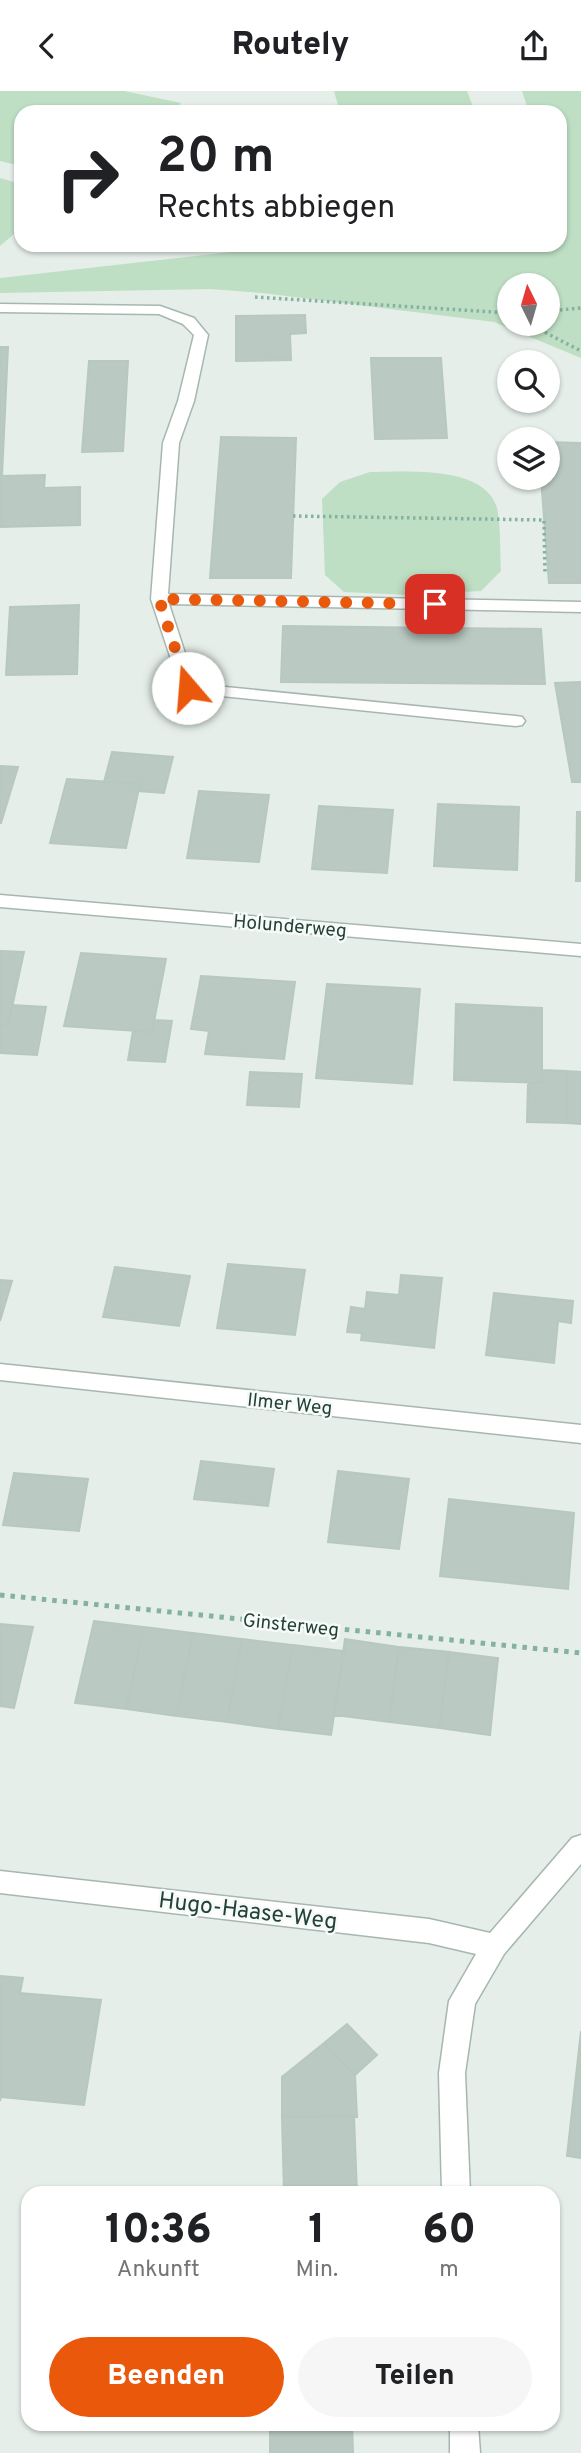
<!DOCTYPE html>
<html lang="de">
<style>
:root{--surface:#fff;--page:#f6f6f6;--text:#202124;--muted:#757577;--accent:#ea580c}
body{margin:0;font-family:Overpass,sans-serif;background:var(--page);color:var(--text);height:100vh;display:flex;flex-direction:column;font-size:26px;white-space:nowrap}
*{box-sizing:border-box;margin:0}
p{font-size:23px;color:var(--muted)}
.icon{flex:none;width:38px;height:38px;fill:none;stroke:currentColor;stroke-width:2;stroke-linecap:round;stroke-linejoin:round}
.map{position:relative;flex:1;overflow:hidden}
.panel{position:absolute;left:21px;top:2095px;width:539px;height:245px;display:flex;flex-direction:column;background:var(--surface);border-radius:21px;box-shadow:0 2px 5px #0004}
.panel>*{flex:none}
.hud{position:absolute;left:14px;top:14px;width:553px;height:147px;border-radius:21px;box-shadow:0 2px 5px #0004;background:#fff;color:var(--text);overflow:hidden}
.needle{width:46px;rotate:355deg}
.buttons{position:absolute;left:497px;top:182px;display:grid;gap:14px}
.buttons a{display:grid;place-items:center;width:63px;height:63px;border-radius:50%;background:var(--surface);box-shadow:0 2px 5px #0004;font-size:35px}
.pin{position:absolute;display:grid;place-items:center;width:60px;height:60px;color:#fff;margin:-30px;border-radius:14px;box-shadow:0 4px 10px #0006}
.me{position:absolute;width:77px;margin:-38px;rotate:342deg;stroke-linejoin:round;filter:drop-shadow(0 0 5px #0008)}
.turn{display:flex;align-items:center;gap:24px;height:147px;padding:0 28px;font-size:32px}
.turn .icon{width:91px;height:91px;stroke-width:2.5}
.turn b{display:block;font-size:49px;line-height:60px}
.eta{display:flex;justify-content:space-evenly;align-items:center;height:119px;text-align:center}
.eta b{font-size:42px;font-weight:800;line-height:49px}
.cta{display:flex;gap:14px;margin-top:auto;padding:14px 28px}
.cta a{flex:1;height:80px;border-radius:42px;background:var(--accent);color:#fff;font-size:28px;font-weight:800;line-height:80px;text-align:center}
.cta a+a{background:var(--page);color:var(--text)}
header{display:flex;justify-content:space-between;align-items:center;height:91px;padding:0 28px;background:var(--surface);font-size:32px;font-weight:800}
.map>svg:first-child{display:block}
.green{fill:#bedfc4;fill-rule:evenodd}
.building{fill:#bac9c2;stroke:#b7c8bf;stroke-width:2}
.lines{fill:none;stroke-linecap:round;stroke-linejoin:round}
.lane-casing{stroke:#a7b7b0;stroke-width:3}
.street-casing{stroke:#a7b7b0;stroke-width:3}
.path-far1{stroke:#85b2a0;stroke-width:3.5;stroke-dasharray:2.5 3.5;stroke-linecap:butt}
.path{stroke:#85b2a0;stroke-width:5;stroke-dasharray:4.5 6;stroke-linecap:butt}
.lane{fill:#fff;fill-rule:evenodd}
.street{fill:#fff;fill-rule:evenodd}
.route{stroke:#ea580c;stroke-width:12;stroke-dasharray:0 21.6}
.labels{text-anchor:middle;stroke-width:5;stroke-linejoin:round;paint-order:stroke}
.street-label{font-size:19px;fill:#234136;stroke:#f6faf8}
.near-street-label{font-size:23px;fill:#234136;stroke:#f6faf8}
</style>
<header><svg class="icon" aria-label="back" viewBox="0 0 24 24"><path d="M15 5l-7 7 7 7"/></svg>Routely<svg class="icon" aria-label="share" viewBox="0 0 24 24"><path d="M12 15V3M7 8l5-5 5 5M5 13v7h14v-7"/></svg></header>
<div class="map">
<svg width="581" height="2362" viewBox="0 0 581 2362">
<rect width="100%" height="100%" fill="#e5eee9"/>
<path class="green" d="M 0,0 L 124,0 L 181,12 L 172,21 L 21,21 L 21,75 L 0,70 Z
M 334,0 L 467,0 L 475,21 L 340,21 Z
M 522,0 L 581,0 L 581,267 L 494,231 L 262,202 L 210,198 L 0,202 L 0,187 L 293,154 L 560,154 L 560,124 L 566,123 L 560,105 L 560,21 L 529,21 ZM 548,194 L 548,233 L 509,233 L 509,194 Z
M 0,87 L 21,93 L 21,137 L 0,155 Z
M 370,381 C 404,381 481,374 496,414 C 501,428 500,464 501,480 L 481,500 L 409,504 L 344,501 L 325,484 L 322,408 L 340,391 Z"/>
<path class="building" d="M 305,224 L 306,242 L 290,243 L 291,269 L 236,270 L 236,225 Z
M 0,256 L 8,256 L 2,385 L 45,384 L 44,397 L 80,396 L 80,434 L 0,436 Z
M 371,267 L 441,267 L 447,347 L 375,348 Z
M 89,270 L 128,270 L 123,360 L 82,361 Z
M 221,346 L 296,347 L 291,487 L 210,487 Z
M 548,351 L 581,352 L 581,492 L 549,492 L 541,387 L 548,387 Z
M 79,514 L 77,583 L 6,584 L 10,516 Z
M 283,535 L 541,538 L 545,593 L 281,591 Z
M 581,591 L 581,691 L 572,691 L 555,592 Z
M 112,661 L 173,666 L 164,702 L 138,700 L 140,693 L 104,691 Z
M 0,675 L 18,676 L 1,732 L 0,732 Z
M 67,688 L 140,693 L 126,757 L 50,752 Z
M 199,700 L 269,704 L 259,771 L 187,767 Z
M 438,713 L 519,716 L 517,779 L 434,775 Z
M 319,715 L 393,719 L 387,782 L 312,778 Z
M 577,721 L 581,721 L 581,790 L 576,790 Z
M 0,860 L 24,861 L 8,935 L 0,934 Z
M 81,862 L 166,868 L 152,941 L 64,935 Z
M 201,885 L 295,891 L 284,968 L 205,963 L 209,940 L 191,938 Z
M 327,893 L 420,898 L 412,993 L 316,987 Z
M 456,913 L 542,917 L 542,992 L 454,989 Z
M 12,914 L 46,916 L 37,964 L 0,962 L 1,934 L 8,935 Z
M 154,929 L 172,930 L 165,971 L 128,969 L 133,940 L 152,941 Z
M 542,979 L 567,980 L 567,1032 L 527,1031 L 528,992 L 542,992 Z
M 567,980 L 581,981 L 581,1033 L 567,1032 Z
M 250,981 L 302,983 L 299,1016 L 247,1014 Z
M 228,1173 L 305,1179 L 295,1244 L 217,1237 Z
M 115,1176 L 190,1185 L 179,1235 L 103,1226 Z
M 401,1184 L 442,1187 L 434,1257 L 361,1249 L 362,1242 L 347,1241 L 351,1216 L 365,1218 L 367,1201 L 399,1204 Z
M 0,1189 L 12,1190 L 0,1230 Z
M 494,1202 L 573,1210 L 571,1232 L 558,1230 L 554,1272 L 486,1264 Z
M 201,1370 L 274,1378 L 268,1415 L 194,1408 Z
M 338,1380 L 409,1388 L 399,1458 L 328,1451 Z
M 14,1382 L 88,1388 L 79,1440 L 3,1434 Z
M 449,1408 L 574,1422 L 568,1498 L 440,1485 Z
M 94,1530 L 144,1536 L 126,1618 L 75,1612 Z
M 0,1533 L 33,1536 L 14,1617 L 0,1615 Z
M 144,1536 L 193,1542 L 176,1625 L 126,1618 Z
M 193,1542 L 242,1548 L 227,1631 L 176,1625 Z
M 242,1548 L 293,1554 L 278,1638 L 227,1631 Z
M 345,1548 L 399,1556 L 389,1631 L 334,1624 Z
M 293,1554 L 344,1560 L 331,1644 L 278,1638 Z
M 399,1556 L 449,1561 L 439,1637 L 389,1631 Z
M 449,1561 L 498,1567 L 490,1644 L 439,1637 Z
M 0,1885 L 23,1887 L 20,1902 L 101,1909 L 84,2014 L 1,2006 L 0,2010 Z
M 347,1933 L 377,1964 L 355,1984 L 324,1952 Z
M 581,1940 L 581,2067 L 567,2065 Z
M 324,1952 L 355,1984 L 357,2026 L 282,2026 L 282,1986 Z
M 354,2025 L 357,2102 L 284,2102 L 282,2026 Z
M 270,2333 L 352,2333 L 353,2362 L 270,2362 Z"/>
<g class="lines">
<defs>
<path id="lane" d="M 0,213 L 160,215 L 194,227 L 208,244 L 194,310 L 179,352 L 168,503 L 581,511 L 581,521 L 169,513 L 195,593 L 516,625 L 522,626 L 525,630 L 522,634 L 516,635 L 182,601 L 151,508 L 163,352 L 178,310 L 194,244 L 183,233 L 159,223 L 0,221 Z"/>
<path id="street" d="M 0,804 L 581,853 L 581,865 L 0,816 Z
M 0,1273 L 581,1334 L 581,1352 L 0,1289 Z
M 581,1744 L 581,1773 L 504,1863 L 475,1913 L 465,1982 L 470,2102 L 442,2102 L 439,1982 L 449,1910 L 476,1863 L 429,1852 L 0,1802 L 0,1780 L 429,1828 L 490,1842 L 572,1747 Z
M 450,2333 L 478,2333 L 480,2362 L 450,2362 Z"/>
</defs>
<use href="#lane" class="lane-casing"/>
<use href="#street" class="street-casing"/>
<path class="path-far1" d="M 255,206 L 509,222
M 548,220 L 581,217
M 529,233 L 581,260
M 293,425 L 544,429 L 545,482"/>
<path class="path" d="M 0,1504 L 581,1562"/>
<use href="#lane" class="lane"/>
<use href="#street" class="street"/>
</g>
<g class="lines">
<path class="route" d="M 188,597 L 159,508 L 435,513"/>
</g>
<g class="labels">
<g class="street-label">
<text transform="translate(290 834) rotate(5)" y="7">Holunderweg</text>
<text transform="translate(290 1312) rotate(6)" y="7">Ilmer Weg</text>
<text transform="translate(291 1533) rotate(6)" y="7">Ginsterweg</text>
</g>
<g class="near-street-label">
<text transform="translate(248 1819) rotate(7)" y="8">Hugo-Haase-Weg</text>
</g>
</g>
</svg>
<div class="buttons">
<a><svg class="needle" viewBox="-14 -14 28 28"><path d="M0-13l5 13h-10z" fill="#e53935"/><path d="M0 13l5-13h-10z" fill="#757577"/></svg></a>
<a><svg class="icon" aria-label="search" viewBox="0 0 24 24"><circle cx="10" cy="10" r="6"/><path d="M15 15l6 6"/></svg></a>
<a><svg class="icon" aria-label="layers" viewBox="0 0 24 24"><path d="M12 4l9 5-9 5-9-5zM3 14l9 5 9-5"/></svg></a>
</div>
<div class="pin" style="left:435px;top:513px;background:#d93025"><svg class="icon" aria-label="arrive" viewBox="0 0 24 24"><path d="M6 21V4h12l-3 4 3 4H6"/></svg></div>
<svg class="me" style="left:188px;top:597px" viewBox="-20 -20 40 40"><circle r="19" fill="#fff"/><path d="M0-13L10 11 0 6-10 11z" fill="#ea580c"/></svg>
<div class="hud">
<div class="turn"><svg class="icon" aria-label="right" viewBox="0 0 24 24"><path d="M7 20v-9h11M14 6l5 5-5 5"/></svg><div><b>20 m</b>Rechts abbiegen</div></div>
</div>
<section class="panel">
<div class="eta">
<div><b>10:36</b><p>Ankunft</p></div>
<div><b>1</b><p>Min.</p></div>
<div><b>60</b><p>m</p></div>
</div>
<div class="cta"><a>Beenden</a><a>Teilen</a></div>
</section>
</div>
